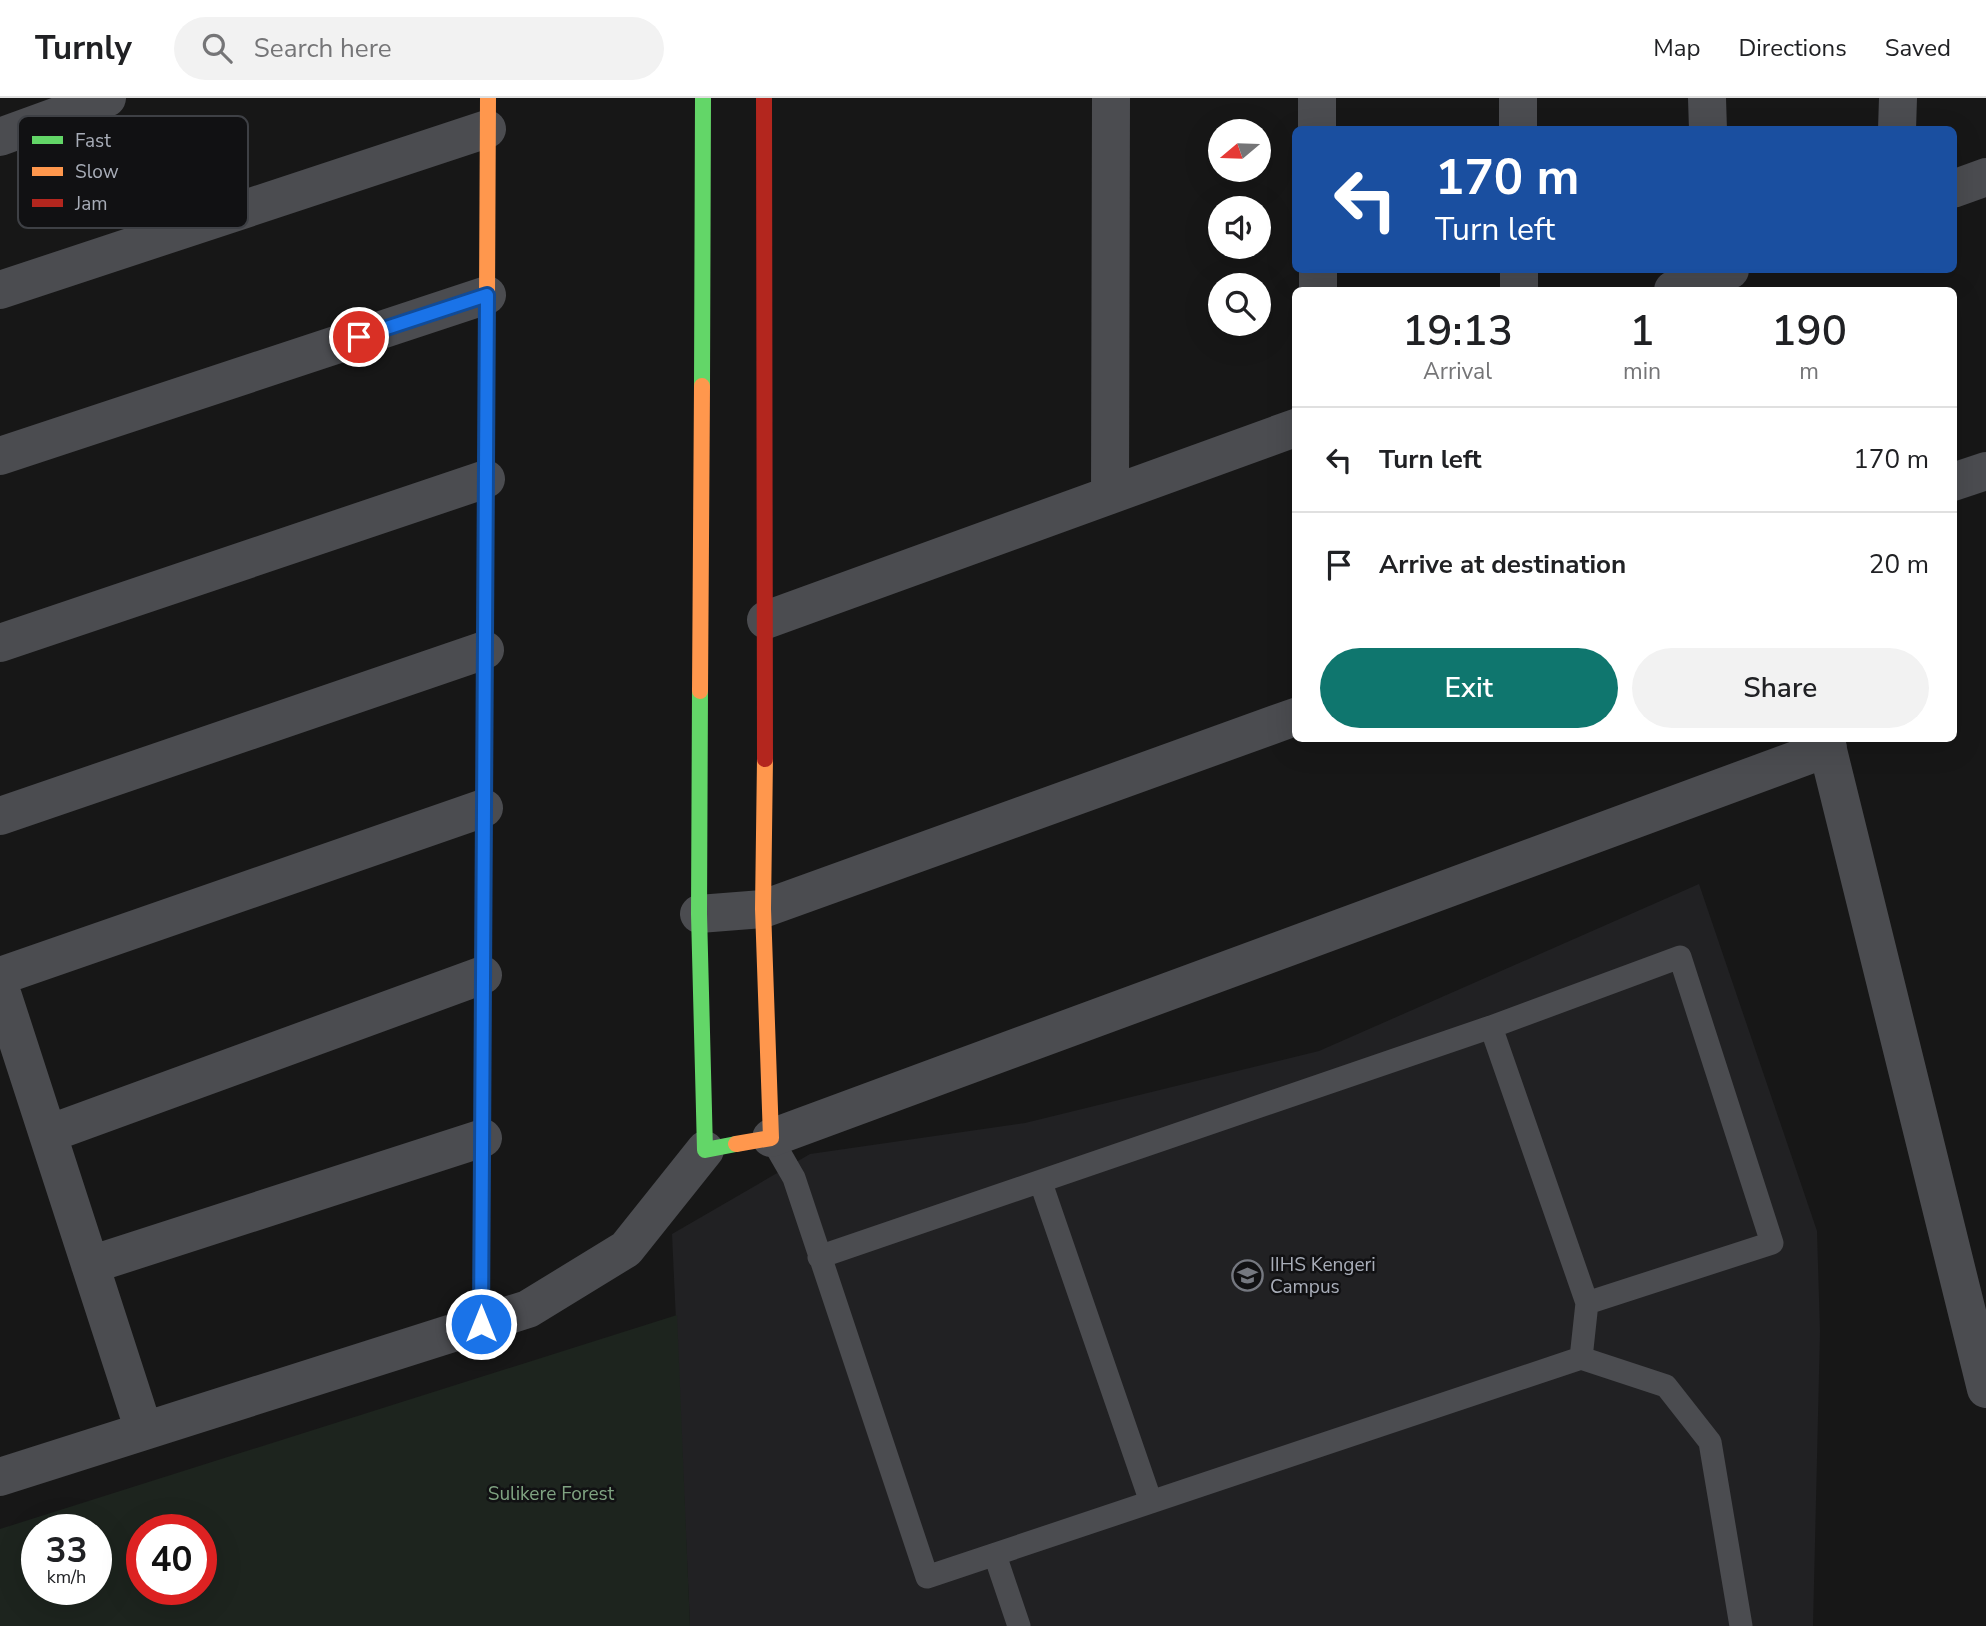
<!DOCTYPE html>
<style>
:root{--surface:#fff;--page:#f2f2f2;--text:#202124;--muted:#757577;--line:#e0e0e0;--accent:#0f766e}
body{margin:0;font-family:"Nunito Sans",sans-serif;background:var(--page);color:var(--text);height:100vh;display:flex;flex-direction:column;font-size:26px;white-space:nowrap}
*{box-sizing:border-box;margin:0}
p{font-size:23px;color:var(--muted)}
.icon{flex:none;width:38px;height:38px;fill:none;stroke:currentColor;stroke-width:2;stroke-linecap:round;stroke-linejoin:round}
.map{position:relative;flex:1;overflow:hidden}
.drawer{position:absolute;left:1292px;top:189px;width:665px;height:455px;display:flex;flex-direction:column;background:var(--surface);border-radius:10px;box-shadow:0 7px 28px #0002}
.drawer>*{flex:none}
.guide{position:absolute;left:1292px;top:28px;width:665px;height:147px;border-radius:10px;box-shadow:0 7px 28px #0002;background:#1a4fa0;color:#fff;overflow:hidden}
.needle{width:46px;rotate:251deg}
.fabs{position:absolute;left:1208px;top:21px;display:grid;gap:14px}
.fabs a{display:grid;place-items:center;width:63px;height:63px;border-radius:50%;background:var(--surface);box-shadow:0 7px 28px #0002;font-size:35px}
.speed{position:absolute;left:21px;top:1416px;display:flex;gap:14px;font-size:35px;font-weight:700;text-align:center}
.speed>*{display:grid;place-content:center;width:91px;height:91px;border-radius:50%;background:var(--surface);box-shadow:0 7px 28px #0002;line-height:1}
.speed small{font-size:18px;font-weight:400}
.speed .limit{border:10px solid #d22;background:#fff;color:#111}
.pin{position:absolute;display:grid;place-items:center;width:60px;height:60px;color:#fff;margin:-30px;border:4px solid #fff;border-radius:50%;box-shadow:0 2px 7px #0007}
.me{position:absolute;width:77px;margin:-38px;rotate:0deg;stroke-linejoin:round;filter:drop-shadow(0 0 5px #0008)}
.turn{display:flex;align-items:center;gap:24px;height:147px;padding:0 28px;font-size:32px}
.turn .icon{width:91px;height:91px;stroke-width:2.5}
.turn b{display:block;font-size:49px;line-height:60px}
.eta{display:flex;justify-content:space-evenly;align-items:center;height:119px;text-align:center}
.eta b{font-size:42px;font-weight:600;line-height:49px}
.action{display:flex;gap:14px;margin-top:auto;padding:14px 28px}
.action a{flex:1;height:80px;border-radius:42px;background:var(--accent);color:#fff;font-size:28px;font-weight:600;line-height:80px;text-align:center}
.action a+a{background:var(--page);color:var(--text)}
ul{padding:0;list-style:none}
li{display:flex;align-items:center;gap:21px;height:105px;padding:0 28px;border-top:2px solid var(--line)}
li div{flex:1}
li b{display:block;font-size:26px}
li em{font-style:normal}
header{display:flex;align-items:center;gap:42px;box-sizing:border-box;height:98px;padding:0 35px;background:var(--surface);border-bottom:2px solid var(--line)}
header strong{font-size:33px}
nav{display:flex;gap:38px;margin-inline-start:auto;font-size:24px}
.search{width:490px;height:63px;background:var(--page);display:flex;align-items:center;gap:18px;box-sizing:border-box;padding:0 24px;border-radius:38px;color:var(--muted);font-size:26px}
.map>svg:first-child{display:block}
.built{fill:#212123}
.green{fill:#1d241e;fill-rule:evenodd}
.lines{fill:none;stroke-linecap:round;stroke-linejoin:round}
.lane{stroke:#4b4c50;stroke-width:23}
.street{stroke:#4b4c50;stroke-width:38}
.fast{stroke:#63d668;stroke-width:16}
.slow{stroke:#ff974d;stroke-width:16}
.jam{stroke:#b3261e;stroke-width:16}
.route-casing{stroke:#114b97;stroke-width:18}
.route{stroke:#1a73e8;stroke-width:12}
.labels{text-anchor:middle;stroke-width:5;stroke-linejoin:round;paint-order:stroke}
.poi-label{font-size:19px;fill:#a8adb8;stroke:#111113;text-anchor:start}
.park-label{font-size:19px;fill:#7fa381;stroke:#111113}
.key{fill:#111113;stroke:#3e4045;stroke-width:2}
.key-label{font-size:19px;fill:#a8adb8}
</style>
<header>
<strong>Turnly</strong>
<div class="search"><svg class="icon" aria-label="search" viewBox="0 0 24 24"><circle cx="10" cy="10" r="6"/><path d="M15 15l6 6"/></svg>Search here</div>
<nav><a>Map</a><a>Directions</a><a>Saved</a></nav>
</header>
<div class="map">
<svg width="1986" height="1528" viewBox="0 0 1986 1528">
<rect width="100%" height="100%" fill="#171717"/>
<path class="built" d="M 1699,786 L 1817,1133 L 1820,1234 L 1813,1528 L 690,1528 L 672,1136 L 810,1056 L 1025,1025 L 1319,953 Z"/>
<path class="green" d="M 677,1217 L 690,1528 L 0,1528 L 0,1431 ZM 37,1432 L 96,1432 L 96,1491 L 37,1491 ZM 142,1432 L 201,1432 L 201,1491 L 142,1491 Z"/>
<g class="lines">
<path class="lane" d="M 771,1040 L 794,1080 L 927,1479 L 1581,1260 L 1666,1288 L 1710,1344 L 1741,1528
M 1041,1085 L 1151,1404
M 819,1159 L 1491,929 L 1680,859 L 1772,1145 L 1587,1205 L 1491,929
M 1581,1260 L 1587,1205
M 995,1457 L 1019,1528"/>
<path class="street" d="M 1317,0 L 1317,32
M 1518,0 L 1518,32
M 1707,0 L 1708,32
M 1897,32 L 1898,0
M 0,39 L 107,0
M 1953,91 L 1986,79
M 1318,172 L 1318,192
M 1519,172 L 1519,192
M 0,192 L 487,31
M 1673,192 L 1730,172
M 0,358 L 487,197
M 1953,384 L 1986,373
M 1110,397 L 1111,0
M 766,522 L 1295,330
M 0,545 L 486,381
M 1825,640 L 1986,1291
M 0,718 L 485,552
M 699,816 L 763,811 L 1295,619
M 0,878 L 484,710
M 0,889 L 144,1333
M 48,1036 L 483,877
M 771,1040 L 1828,650
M 90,1167 L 483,1040
M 0,1379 L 528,1211 L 626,1151 L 705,1052"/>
<path class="fast" d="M 702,288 L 703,0
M 700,593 L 699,816 L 705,1052 L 736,1046
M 484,688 L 486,398"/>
<path class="slow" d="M 486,398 L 488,0
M 700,593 L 702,288
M 736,1046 L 771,1040 L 763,811 L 765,661
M 481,1226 L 484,688"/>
<path class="jam" d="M 764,0 L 765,661"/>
</g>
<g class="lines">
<defs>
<path id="route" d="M 359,239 L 487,197 L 481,1226"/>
</defs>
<use href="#route" class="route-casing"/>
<use href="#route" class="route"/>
</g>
<defs>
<symbol id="university-ring" viewBox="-11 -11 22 22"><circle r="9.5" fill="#111113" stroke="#757880" stroke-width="1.5"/><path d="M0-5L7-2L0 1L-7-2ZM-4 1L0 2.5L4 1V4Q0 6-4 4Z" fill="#757880"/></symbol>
</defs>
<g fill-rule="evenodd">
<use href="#university-ring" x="1230" y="1160" width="35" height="35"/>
</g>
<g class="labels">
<g class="poi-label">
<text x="1270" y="1173">IIHS Kengeri<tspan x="1270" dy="22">Campus</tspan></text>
</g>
<g class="park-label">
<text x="551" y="1402">Sulikere Forest</text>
</g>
</g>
<rect x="18" y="18" width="230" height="112" rx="10" class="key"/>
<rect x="32" y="38" width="31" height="8" fill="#63d668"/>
<rect x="32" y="69" width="31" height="9" fill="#ff974d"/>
<rect x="32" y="101" width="31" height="8" fill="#b3261e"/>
<g class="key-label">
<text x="75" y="49">Fast</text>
<text x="75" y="80">Slow</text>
<text x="75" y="112">Jam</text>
</g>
</svg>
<div class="fabs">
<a><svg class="needle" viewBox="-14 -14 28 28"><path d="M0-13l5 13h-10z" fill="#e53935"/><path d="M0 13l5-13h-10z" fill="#757577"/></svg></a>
<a><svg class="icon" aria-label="sound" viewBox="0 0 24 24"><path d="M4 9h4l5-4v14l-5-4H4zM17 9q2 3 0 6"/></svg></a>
<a><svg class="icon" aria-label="search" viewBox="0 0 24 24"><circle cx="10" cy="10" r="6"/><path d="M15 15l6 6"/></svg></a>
</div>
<div class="speed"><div>33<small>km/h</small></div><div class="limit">40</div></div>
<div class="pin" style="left:359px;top:239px;background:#d93025"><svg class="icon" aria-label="arrive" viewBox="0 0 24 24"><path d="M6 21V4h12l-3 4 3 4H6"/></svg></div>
<svg class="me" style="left:481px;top:1226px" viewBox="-20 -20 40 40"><circle r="17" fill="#1a73e8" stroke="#fff" stroke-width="3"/><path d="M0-11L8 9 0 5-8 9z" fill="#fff"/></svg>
<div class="guide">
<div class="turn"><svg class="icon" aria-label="left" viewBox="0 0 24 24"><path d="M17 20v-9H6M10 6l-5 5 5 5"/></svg><div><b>170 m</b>Turn left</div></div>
</div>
<section class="drawer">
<div class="eta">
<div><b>19:13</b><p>Arrival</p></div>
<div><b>1</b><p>min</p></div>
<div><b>190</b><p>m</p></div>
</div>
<ul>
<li><svg class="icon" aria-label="left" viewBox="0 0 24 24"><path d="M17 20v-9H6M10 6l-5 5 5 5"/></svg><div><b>Turn left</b></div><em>170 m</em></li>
<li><svg class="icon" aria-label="arrive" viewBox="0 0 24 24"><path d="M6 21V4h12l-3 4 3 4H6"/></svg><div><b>Arrive at destination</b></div><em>20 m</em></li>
</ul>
<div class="action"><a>Exit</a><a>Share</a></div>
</section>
</div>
